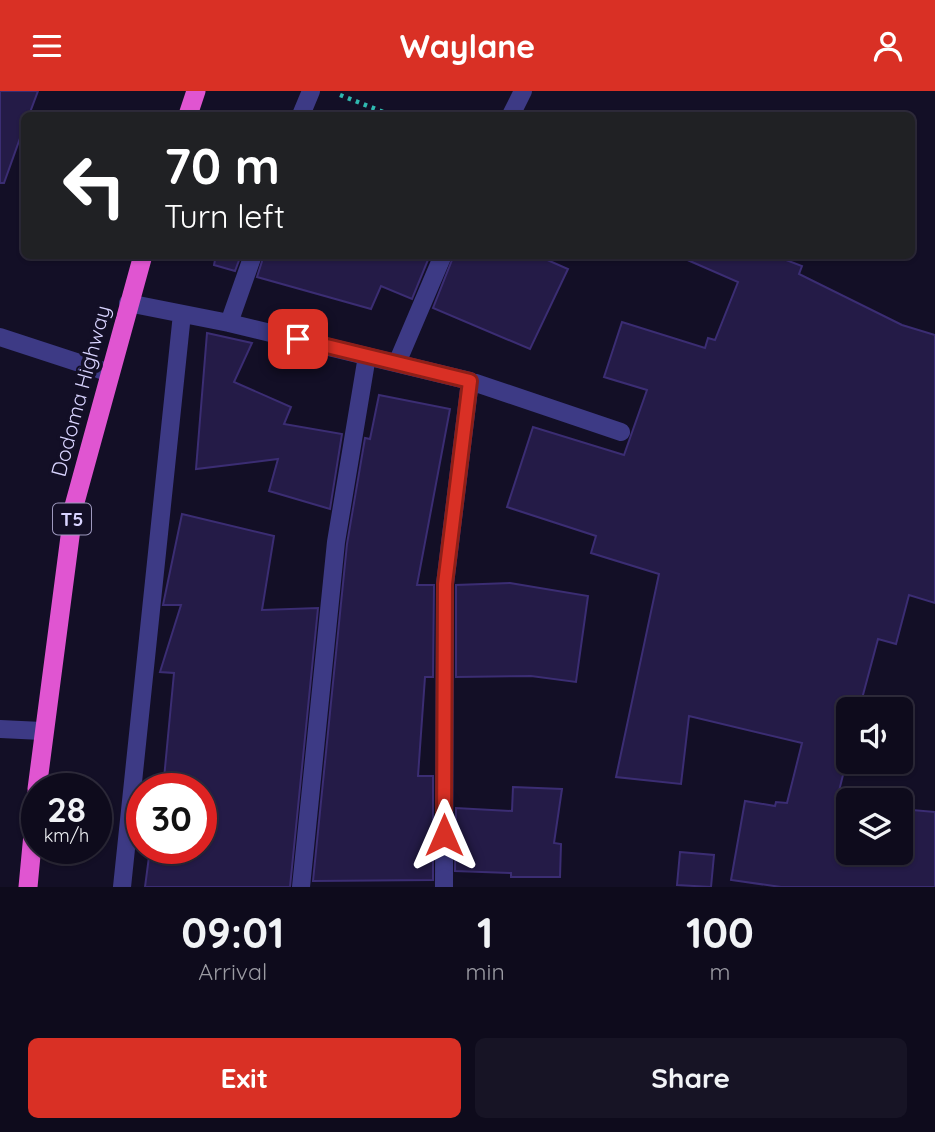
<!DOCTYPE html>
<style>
:root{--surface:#0e0b1c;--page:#171425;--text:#f1f3f6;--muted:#9b9ba3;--line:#2e2b3b;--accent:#d93025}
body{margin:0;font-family:Quicksand,sans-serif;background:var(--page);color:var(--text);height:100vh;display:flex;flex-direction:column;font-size:26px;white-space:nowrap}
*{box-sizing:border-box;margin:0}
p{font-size:23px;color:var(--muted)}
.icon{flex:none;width:38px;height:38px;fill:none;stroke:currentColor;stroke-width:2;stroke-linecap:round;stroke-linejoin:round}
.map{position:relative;height:796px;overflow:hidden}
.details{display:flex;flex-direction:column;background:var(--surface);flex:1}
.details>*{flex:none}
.banner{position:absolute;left:21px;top:21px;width:894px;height:147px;border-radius:10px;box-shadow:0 2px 5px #0004,0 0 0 2px var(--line);background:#202124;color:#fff;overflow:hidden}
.buttons{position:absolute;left:836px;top:606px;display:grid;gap:14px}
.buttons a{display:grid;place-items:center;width:77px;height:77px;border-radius:10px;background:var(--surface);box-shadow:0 2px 5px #0004,0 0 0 2px var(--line);font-size:35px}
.speed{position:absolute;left:21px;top:682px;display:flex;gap:14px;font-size:35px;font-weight:700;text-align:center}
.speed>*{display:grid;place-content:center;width:91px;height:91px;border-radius:50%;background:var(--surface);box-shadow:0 2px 5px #0004,0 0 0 2px var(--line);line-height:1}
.speed small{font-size:18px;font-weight:400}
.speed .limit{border:10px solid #d22;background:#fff;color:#111}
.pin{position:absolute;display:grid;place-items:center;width:60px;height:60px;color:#fff;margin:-30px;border-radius:14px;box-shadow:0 4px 10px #0006}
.me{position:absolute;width:77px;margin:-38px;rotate:0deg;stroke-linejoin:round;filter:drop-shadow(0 0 5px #0008)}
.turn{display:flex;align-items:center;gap:24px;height:147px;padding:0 28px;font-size:32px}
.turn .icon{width:91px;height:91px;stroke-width:2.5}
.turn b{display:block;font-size:49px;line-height:60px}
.eta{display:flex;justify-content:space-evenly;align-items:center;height:119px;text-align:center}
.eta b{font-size:42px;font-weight:700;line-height:49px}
.button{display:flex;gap:14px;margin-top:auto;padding:14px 28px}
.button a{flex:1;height:80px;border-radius:10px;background:var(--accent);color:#fff;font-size:28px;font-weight:700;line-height:80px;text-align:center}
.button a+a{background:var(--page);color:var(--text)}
header{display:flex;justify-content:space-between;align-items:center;height:91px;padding:0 28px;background:var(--accent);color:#fff;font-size:32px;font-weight:700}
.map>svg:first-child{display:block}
.building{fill:#241b47;stroke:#3b2d73;stroke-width:2}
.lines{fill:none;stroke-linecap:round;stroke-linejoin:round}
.path{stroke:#2fb8b0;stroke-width:4.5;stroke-dasharray:3.5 5;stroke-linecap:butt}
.minor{stroke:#3d3a85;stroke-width:18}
.trunk{stroke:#e055d1;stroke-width:19}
.route-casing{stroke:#8d1f18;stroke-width:18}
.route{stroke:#d93025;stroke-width:12}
.labels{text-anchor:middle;stroke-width:7;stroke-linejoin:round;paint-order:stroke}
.shield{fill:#130f26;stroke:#9e99be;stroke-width:2}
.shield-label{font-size:19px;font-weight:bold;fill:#d9d4ff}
.street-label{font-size:21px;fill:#d9d4ff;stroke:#130f26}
</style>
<header><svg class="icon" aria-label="menu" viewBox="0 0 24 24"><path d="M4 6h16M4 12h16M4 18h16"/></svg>Waylane<svg class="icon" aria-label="person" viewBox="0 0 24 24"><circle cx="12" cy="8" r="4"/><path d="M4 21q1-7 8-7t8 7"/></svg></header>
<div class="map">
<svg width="935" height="796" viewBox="0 0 935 796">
<rect width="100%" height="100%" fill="#130f26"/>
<path class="building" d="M 0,0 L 38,0 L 29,24 L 24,24 L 24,36 L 4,92 L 0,92 Z
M 216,164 L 241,164 L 235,180 L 214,174 Z
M 264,164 L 430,164 L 412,208 L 381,195 L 371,218 L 257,186 Z
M 454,164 L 536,164 L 568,178 L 530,258 L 433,217 Z
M 676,164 L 773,164 L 802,175 L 799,183 L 902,234 L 935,244 L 935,512 L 909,504 L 896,553 L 878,548 L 860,615 L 849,613 L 849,660 L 836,712 L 849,713 L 849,761 L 901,761 L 901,718 L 935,721 L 935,796 L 781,796 L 731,789 L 745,710 L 775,715 L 776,711 L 787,712 L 802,652 L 689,625 L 681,693 L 616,686 L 659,483 L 591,462 L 596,445 L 507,416 L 533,336 L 624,364 L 647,299 L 604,286 L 622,231 L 705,257 L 708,247 L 715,249 L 738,191 Z
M 207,242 L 252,252 L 234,291 L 291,316 L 284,333 L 342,343 L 330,418 L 269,400 L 278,368 L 196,378 Z
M 379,304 L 450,318 L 417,494 L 434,494 L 433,586 L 425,586 L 418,685 L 433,685 L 433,789 L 313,790 L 347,453 L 365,347 L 370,348 Z
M 182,423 L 274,445 L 262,519 L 318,517 L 290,796 L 145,796 L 150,758 L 201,758 L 201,698 L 163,698 L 174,582 L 160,581 L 181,514 L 163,514 Z
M 510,492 L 588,505 L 576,591 L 531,585 L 456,586 L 456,494 Z
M 513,696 L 562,698 L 554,752 L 561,753 L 560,786 L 511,786 L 511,782 L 455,780 L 456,717 L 512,720 Z
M 680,761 L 714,764 L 711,796 L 677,794 Z"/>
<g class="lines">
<path class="path" d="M 340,4 L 391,24"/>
<path class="minor" d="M 301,24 L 311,0
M 511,24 L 523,0
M 128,212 L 229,232 L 470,290 L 621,341
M 229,232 L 253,164
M 0,246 L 110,282
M 397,272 L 443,164
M 0,638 L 42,640
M 122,796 L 182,223
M 301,796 L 336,451 L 367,265
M 444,796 L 445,493 L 470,290"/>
<path class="trunk" d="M 188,24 L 196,0
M 37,698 L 74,415 L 143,164
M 28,796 L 37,701"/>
</g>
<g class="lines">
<defs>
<path id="route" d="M 298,248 L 470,290 L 445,493 L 444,744"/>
</defs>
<use href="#route" class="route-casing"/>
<use href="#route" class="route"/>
</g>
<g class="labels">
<rect class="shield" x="53" y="412.5" width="38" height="31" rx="5"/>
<g class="shield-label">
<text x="72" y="435">T5</text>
</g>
<g class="street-label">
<text transform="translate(81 300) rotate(-75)" y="7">Dodoma Highway</text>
</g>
</g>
</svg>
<div class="buttons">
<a><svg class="icon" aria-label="sound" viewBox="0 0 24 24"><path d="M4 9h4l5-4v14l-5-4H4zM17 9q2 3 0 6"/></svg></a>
<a><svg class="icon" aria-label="layers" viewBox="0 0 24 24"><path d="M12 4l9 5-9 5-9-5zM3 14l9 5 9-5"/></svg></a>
</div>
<div class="speed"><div>28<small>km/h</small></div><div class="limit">30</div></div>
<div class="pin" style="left:298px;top:248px;background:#d93025"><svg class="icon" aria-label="arrive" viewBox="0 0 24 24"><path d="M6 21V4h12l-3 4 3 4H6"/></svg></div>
<svg class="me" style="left:444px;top:744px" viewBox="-20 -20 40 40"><path d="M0-17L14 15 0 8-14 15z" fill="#d93025" stroke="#fff" stroke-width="4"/></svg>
<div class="banner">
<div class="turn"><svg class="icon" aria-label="left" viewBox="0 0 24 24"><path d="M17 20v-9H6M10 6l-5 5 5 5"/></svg><div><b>70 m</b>Turn left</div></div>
</div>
</div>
<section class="details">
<div class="eta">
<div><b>09:01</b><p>Arrival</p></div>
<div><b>1</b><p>min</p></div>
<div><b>100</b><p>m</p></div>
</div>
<div class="button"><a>Exit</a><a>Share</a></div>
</section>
